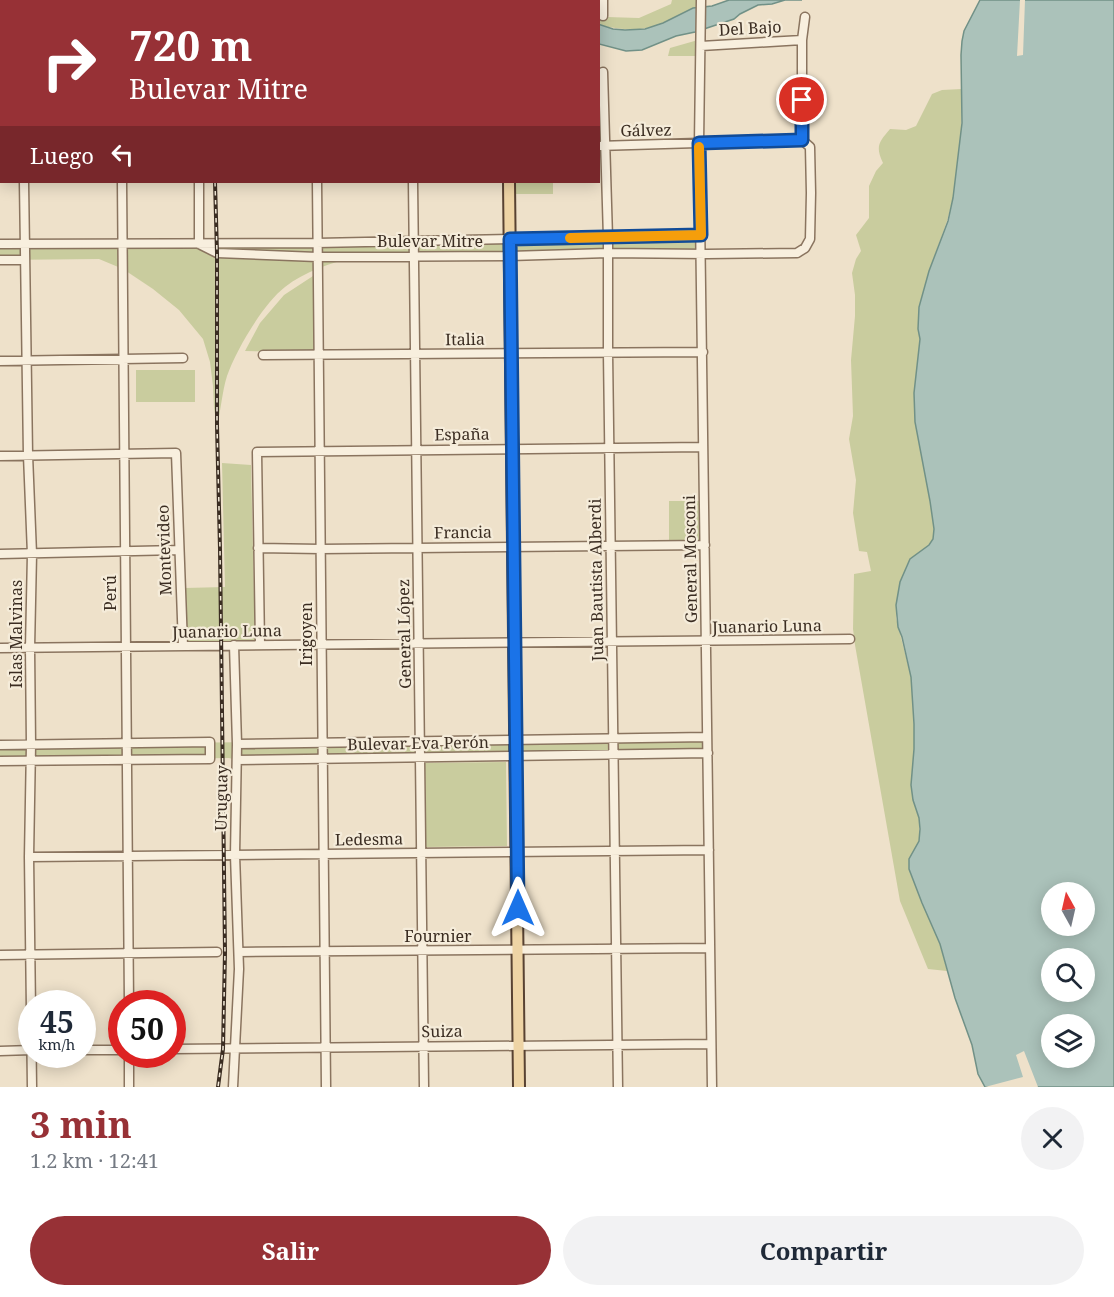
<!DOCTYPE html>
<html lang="es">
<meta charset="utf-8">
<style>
:root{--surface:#fff;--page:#f2f2f3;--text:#1f2937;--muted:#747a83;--accent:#973136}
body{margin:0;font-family:"Noto Serif",serif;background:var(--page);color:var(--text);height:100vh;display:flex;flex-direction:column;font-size:22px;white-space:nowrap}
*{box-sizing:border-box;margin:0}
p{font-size:20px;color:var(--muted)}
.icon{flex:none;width:33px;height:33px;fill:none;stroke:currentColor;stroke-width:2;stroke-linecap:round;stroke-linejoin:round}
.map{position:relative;height:1087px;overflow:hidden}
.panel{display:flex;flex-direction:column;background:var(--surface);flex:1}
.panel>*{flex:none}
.top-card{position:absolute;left:0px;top:0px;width:600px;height:183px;box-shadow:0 3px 15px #0003;background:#973136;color:#fff;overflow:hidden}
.needle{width:39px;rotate:352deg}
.controls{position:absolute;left:1041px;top:882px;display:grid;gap:12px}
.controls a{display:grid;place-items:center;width:54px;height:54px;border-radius:50%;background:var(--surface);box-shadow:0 3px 15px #0003;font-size:30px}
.speed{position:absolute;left:18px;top:990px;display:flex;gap:12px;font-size:30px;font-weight:700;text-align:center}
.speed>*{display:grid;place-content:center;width:78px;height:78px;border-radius:50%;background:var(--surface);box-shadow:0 3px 15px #0003;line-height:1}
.speed small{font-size:15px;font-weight:400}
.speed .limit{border:9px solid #d22;background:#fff;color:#111}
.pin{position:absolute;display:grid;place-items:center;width:51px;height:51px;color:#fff;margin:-26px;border:3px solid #fff;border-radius:50%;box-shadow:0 2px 6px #0007}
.me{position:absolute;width:66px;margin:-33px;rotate:0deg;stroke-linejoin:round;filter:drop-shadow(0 0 4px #0008)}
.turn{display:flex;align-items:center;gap:21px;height:126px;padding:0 30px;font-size:27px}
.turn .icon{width:78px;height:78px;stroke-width:2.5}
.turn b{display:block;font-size:42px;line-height:51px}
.then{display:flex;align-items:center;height:57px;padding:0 30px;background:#0003;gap:12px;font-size:22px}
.round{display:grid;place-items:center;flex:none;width:63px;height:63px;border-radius:32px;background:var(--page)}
.head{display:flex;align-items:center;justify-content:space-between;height:102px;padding:0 30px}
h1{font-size:36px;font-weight:700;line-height:45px;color:var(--accent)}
.action{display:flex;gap:12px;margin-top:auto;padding:12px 30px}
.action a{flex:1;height:69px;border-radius:36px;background:var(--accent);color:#fff;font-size:24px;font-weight:700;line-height:69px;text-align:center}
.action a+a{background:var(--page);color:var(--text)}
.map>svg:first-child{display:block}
.green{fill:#c9cc9e}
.water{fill:#abc2ba;stroke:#719187;stroke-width:1.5;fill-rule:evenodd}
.pier{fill:#eee1ca}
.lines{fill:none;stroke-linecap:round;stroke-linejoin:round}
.minor-casing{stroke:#8a745f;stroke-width:11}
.major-casing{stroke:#584232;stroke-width:14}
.minor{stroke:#f8efde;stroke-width:8}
.major{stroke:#eed4a5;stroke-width:10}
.rail-casing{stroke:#3b2d22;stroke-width:4}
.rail{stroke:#f5ecda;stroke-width:1.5;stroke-dasharray:4.5;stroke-linecap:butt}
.route-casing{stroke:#114b97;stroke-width:15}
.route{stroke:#1a73e8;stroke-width:10}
.slow{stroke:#f59e0b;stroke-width:10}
.labels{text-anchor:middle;stroke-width:4.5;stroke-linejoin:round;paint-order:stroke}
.street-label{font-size:16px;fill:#3b2d22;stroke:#f5ecda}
</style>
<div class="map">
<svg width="1114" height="1087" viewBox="0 0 1114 1087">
<rect width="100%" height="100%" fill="#eee1ca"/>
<path class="green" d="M 515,0 L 600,0 L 599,13 L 607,17 L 639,18 L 671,4 L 672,0 L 699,0 L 699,7 C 683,12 670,21 655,26 C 636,32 617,29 599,25 L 598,2 L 516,2 Z
M 698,40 L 697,56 L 668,56 L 670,48 Z
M 962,89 L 961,140 L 953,198 L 947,221 L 929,271 L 919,307 L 918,329 L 920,339 L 917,368 L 915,382 L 915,422 L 930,501 L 934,529 L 933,539 L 929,545 L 910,559 L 906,567 L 896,618 L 911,677 L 914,724 L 914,749 L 911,785 L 919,818 L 919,841 L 940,944 L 947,971 L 928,969 L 900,901 L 855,645 L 853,629 L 854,574 L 871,571 L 867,552 L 859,551 L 853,513 L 856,480 L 849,439 L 853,416 L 851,360 L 855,316 L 855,295 L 852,273 L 856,259 L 861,251 L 856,235 L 869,218 L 869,186 L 876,171 L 883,163 C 875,146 879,142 890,129 L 906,130 L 916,126 L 932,94 L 942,90 Z
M 515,182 L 553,182 L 553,194 L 515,194 Z
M 701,235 L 701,254 L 356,257 C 332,262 304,272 285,287 C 263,304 236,350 227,376 C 222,392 221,410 217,426 L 214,408 L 213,386 L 210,362 L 203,339 L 179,310 L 153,289 L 123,269 L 99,259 L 0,260 L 0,244 Z
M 313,276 L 315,352 L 245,351 L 260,323 L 284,295 Z
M 136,370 L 195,370 L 195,402 L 136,402 Z
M 222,463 L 251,465 L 255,641 L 187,643 L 185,588 L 225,587 Z
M 669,501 L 700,501 L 701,540 L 669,540 Z
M 707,737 L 708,753 L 237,760 L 229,758 L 0,761 L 0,745 Z
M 506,762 L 507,846 L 426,847 L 425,763 Z"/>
<path class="water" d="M 729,0 L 802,0 L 785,0 L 772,4 L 758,5 L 740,14 L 734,19 L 695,32 L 676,36 L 642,50 L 626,51 L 599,44 L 598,24 L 613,29 L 625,30 L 645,29 L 663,23 L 693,8 L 712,6 Z
M 980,0 L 1114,0 L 1114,1087 L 985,1087 L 978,1074 L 972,1045 L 955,998 L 940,944 L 922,903 L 909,869 L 909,859 L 919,841 L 920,829 L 919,818 L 913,800 L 911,785 L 914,749 L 914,724 L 911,677 L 902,637 L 898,627 L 896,605 L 900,582 L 910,559 L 929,545 L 933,539 L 934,529 L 930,501 L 915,422 L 914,393 L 920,339 L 918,329 L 919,307 L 929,271 L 948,221 L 953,198 L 962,123 L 961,55 L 962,41 L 964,31 ZM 1052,892 L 1084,892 L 1084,926 L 1052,926 ZM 1052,958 L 1084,958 L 1084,992 L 1052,992 ZM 1052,1024 L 1084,1024 L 1084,1058 L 1052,1058 Z"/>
<path class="pier" d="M 1020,0 L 1025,0 L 1023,55 L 1017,56 Z
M 1024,1051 L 1038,1087 L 985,1087 L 1023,1077 L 1016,1055 Z"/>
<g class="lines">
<defs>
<path id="minor" d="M 208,0 L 217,1 L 223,0
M 232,0 L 233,2
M 701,0 L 699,143 L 712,1087
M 26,2 L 26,0
M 313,2 L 313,0
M 411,2 L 411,0
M 603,16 L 603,0
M 701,46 L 802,40
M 0,53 L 2,53
M 603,72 L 608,238 L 608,353 L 618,1087
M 802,140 L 802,40 L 805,17
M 598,146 L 802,140
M 24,182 L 28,455 L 32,554 L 30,648 L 31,745 L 29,857 L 32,1087
M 122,182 L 129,1004
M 199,182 L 199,244
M 317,182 L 326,1087
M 413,182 L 424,1087
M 0,244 L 317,243 L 701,235
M 199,244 L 217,253 L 317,257 L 510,256 L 608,253 L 707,254 L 797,253 L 805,248 L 810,239 L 811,193 L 810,147 L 802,140
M 0,260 L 24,260
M 263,355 L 703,352
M 0,361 L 183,358
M 0,456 L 176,453 L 183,646
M 258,548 L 321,549 L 705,545
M 0,554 L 179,550
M 260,645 L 257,452 L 703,447
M 0,648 L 850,639
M 237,744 L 707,737
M 0,745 L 210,742 L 210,759 L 0,761
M 237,760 L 708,753
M 29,857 L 709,850
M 239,952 L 710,948
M 0,955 L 217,952
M 172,1049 L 711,1044
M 82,1050 L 122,1050
M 0,1051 L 32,1050
M 129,1054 L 129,1087
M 233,1087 L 239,969 L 235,855 L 237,744 L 234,645"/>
<path id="major" d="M 506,2 L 506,0
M 509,182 L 519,1087"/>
</defs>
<use href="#minor" class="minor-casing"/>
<use href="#major" class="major-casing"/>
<use href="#minor" class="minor"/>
<use href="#major" class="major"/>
<defs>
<path id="rail" d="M 211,0 L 211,2
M 215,182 L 217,253 L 217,426 L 220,549 L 225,952 L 223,1049 L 218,1087"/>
</defs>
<use href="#rail" class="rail-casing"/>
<use href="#rail" class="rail"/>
</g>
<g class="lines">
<defs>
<path id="route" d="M 518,908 L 510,239 L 701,235 L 699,143 L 802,140 L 802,100"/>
</defs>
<use href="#route" class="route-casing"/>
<use href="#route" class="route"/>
<path class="slow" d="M 570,238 L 701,235 L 699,147"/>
</g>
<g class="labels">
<g class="street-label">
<text transform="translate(750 28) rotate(-3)" y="6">Del Bajo</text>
<text transform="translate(646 130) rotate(-1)" y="6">Gálvez</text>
<text x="430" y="247">Bulevar Mitre</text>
<text transform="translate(465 339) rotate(-1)" y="6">Italia</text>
<text transform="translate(462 434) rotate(-1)" y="6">España</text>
<text transform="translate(463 532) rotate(-1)" y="6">Francia</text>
<text transform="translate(164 550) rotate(-92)" y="6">Montevideo</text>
<text transform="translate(690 559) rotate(-91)" y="6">General Mosconi</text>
<text transform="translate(596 580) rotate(-91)" y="6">Juan Bautista Alberdi</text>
<text transform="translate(110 593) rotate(-90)" y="6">Perú</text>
<text transform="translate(767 626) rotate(-1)" y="6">Juanario Luna</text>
<text transform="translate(227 631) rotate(-1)" y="6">Juanario Luna</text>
<text transform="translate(16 634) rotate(-90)" y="6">Islas Malvinas</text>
<text transform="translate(306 634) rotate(-90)" y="6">Irigoyen</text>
<text transform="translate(404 634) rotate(-91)" y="6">General López</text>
<text transform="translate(418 743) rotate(-1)" y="6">Bulevar Eva Perón</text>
<text transform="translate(221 798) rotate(-89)" y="6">Uruguay</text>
<text transform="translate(369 839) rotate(-1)" y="6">Ledesma</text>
<text x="438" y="942">Fournier</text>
<text transform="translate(442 1031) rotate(-1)" y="6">Suiza</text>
</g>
</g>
</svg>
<div class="controls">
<a><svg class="needle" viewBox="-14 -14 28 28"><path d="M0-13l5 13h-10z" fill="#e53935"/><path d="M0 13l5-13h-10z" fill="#747a83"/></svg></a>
<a><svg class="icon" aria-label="search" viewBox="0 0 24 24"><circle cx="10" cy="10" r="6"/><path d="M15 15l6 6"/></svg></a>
<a><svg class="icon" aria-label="layers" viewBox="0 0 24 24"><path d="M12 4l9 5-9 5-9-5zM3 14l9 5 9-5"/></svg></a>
</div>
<div class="speed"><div>45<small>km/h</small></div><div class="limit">50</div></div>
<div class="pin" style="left:802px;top:100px;background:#d93025"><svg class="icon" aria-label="arrive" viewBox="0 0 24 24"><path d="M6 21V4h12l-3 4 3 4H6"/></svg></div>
<svg class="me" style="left:518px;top:908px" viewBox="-20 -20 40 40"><path d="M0-17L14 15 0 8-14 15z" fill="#1a73e8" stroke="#fff" stroke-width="4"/></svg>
<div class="top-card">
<div class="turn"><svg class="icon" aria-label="right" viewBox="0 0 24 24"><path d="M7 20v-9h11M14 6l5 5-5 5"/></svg><div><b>720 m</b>Bulevar Mitre</div></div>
<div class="then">Luego<svg class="icon" aria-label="left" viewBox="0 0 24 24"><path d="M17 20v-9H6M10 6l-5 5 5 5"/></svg></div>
</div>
</div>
<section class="panel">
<div class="head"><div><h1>3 min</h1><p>1.2 km · 12:41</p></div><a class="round"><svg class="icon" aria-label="close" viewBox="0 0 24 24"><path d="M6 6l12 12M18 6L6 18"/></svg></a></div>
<div class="action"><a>Salir</a><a>Compartir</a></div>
</section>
